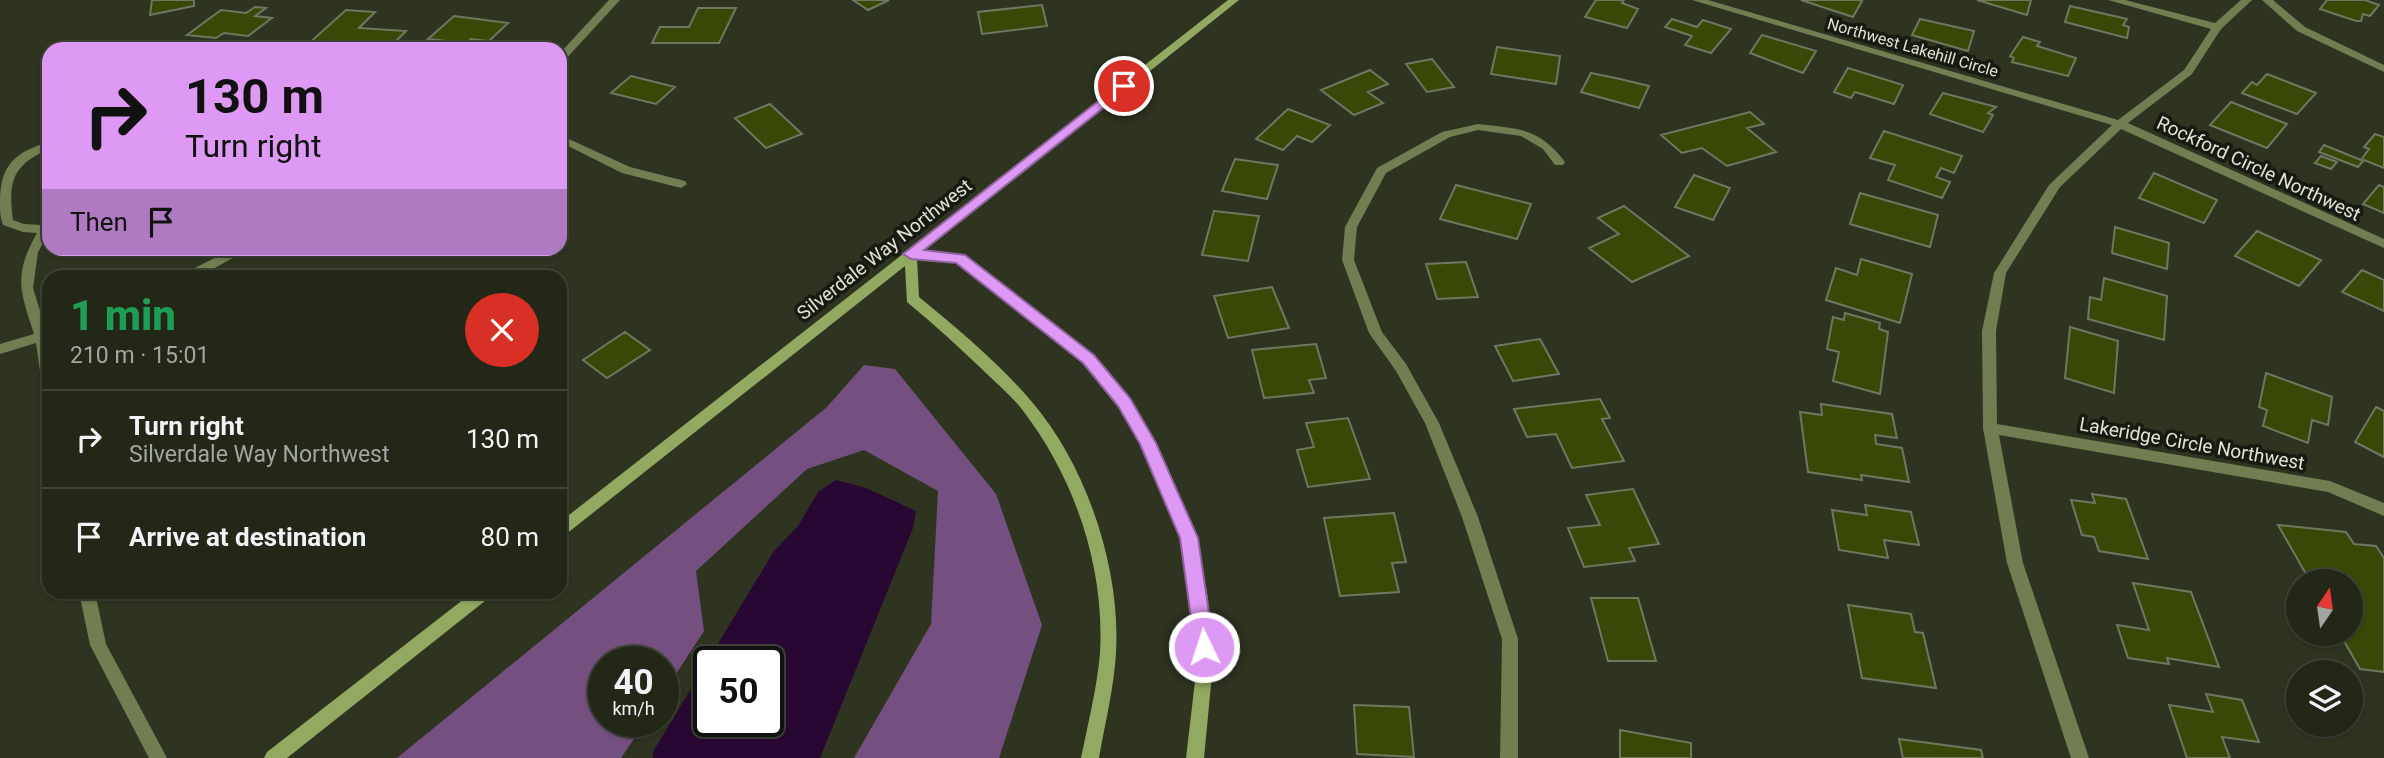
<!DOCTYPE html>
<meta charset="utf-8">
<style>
:root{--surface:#222718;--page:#2a2f21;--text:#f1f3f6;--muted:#a2a5a2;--line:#3f4437}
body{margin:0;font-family:Roboto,sans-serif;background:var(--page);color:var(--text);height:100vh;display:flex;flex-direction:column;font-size:26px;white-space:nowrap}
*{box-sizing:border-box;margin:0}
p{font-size:23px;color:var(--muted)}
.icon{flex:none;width:38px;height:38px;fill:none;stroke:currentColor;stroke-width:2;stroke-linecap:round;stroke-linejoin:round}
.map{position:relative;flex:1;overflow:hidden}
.drawer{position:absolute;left:42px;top:270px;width:525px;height:329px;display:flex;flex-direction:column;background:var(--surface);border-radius:21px;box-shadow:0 2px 5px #0004,0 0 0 2px var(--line)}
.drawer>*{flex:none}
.top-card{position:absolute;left:42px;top:42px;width:525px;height:214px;border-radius:21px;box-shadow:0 2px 5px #0004,0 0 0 2px var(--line);background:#dd99f3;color:#111;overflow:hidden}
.needle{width:46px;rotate:13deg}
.fabs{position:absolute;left:2286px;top:569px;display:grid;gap:14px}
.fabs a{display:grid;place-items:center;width:77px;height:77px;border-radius:50%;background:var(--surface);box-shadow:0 2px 5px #0004,0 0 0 2px var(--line);font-size:35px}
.speed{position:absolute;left:588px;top:646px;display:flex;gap:14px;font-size:35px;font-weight:700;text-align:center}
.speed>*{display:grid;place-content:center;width:91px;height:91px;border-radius:50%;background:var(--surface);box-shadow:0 2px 5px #0004,0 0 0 2px var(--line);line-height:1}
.speed small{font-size:18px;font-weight:400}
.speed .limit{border:4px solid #111;border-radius:10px;background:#fff;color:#111}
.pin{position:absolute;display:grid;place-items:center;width:60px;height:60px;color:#fff;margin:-30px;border:4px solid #fff;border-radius:50%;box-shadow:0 2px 7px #0007}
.me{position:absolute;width:77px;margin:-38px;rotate:356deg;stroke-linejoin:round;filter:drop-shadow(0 0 5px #0008)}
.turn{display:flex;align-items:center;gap:24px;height:147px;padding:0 28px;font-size:32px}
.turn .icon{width:91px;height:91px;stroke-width:2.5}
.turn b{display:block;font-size:49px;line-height:60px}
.then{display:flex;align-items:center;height:66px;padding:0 28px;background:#0003;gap:14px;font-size:26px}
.round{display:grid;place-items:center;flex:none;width:74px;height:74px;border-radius:37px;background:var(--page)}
.overview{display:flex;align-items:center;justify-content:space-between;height:119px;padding:0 28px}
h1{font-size:42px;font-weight:800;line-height:52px;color:#1e9e55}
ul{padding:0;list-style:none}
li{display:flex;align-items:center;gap:21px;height:98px;padding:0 28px;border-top:2px solid var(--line)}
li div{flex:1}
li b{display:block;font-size:26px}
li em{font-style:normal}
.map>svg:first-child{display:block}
.forest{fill:#745080}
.water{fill:#290733;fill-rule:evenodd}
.building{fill:#384807;stroke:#707761;stroke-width:2}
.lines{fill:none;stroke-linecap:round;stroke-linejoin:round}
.street{fill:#707e52;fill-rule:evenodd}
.secondary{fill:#93a961;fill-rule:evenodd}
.route{fill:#dd99f3;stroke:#90639e;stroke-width:2}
.labels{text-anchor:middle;stroke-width:7;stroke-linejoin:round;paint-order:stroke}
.far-street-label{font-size:16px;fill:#dfe3d7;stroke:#171a11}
.street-label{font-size:19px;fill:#dfe3d7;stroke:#171a11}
</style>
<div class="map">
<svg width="2384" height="758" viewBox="0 0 2384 758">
<rect width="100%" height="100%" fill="#2e3420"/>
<path class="forest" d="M 864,365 L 895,369 L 996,494 L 1042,625 L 999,758 L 854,758 L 931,624 L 938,491 L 864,450 L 807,469 L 696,571 L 704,631 L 663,694 L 663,662 L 604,662 L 604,721 L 646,721 L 621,758 L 397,758 L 827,407 Z"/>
<path class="water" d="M 836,480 L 866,488 L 916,511 L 913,528 L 820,758 L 653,758 L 653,752 L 774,551 L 798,526 L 818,492 ZM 709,662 L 768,662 L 768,721 L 709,721 Z"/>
<path class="building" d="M 152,0 L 194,0 L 194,6 L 150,15 Z
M 853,0 L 889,0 L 868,10 Z
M 1596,0 L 1624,0 L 1622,3 L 1638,9 L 1627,28 L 1585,17 Z
M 1801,0 L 1859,0 L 1862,1 L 1853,17 Z
M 1977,0 L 2031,0 L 2027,15 Z
M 2327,0 L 2365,0 L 2379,5 L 2370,16 L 2363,14 L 2361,21 L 2356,21 L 2320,9 Z
M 1042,5 L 1047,26 L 982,34 L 978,12 Z
M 2070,6 L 2127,19 L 2123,25 L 2129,27 L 2127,38 L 2065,22 Z
M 255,7 L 266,8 L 255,16 L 272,18 L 248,36 L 224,33 L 216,38 L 187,35 L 221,10 L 246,13 Z
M 698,8 L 736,8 L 719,43 L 652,43 L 660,27 L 689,27 Z
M 346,10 L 375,12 L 359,28 L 406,31 L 388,49 L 307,45 Z
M 454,16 L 508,23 L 489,41 L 471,39 L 466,43 L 428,39 Z
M 1672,19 L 1697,27 L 1703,20 L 1731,29 L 1711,53 L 1685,45 L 1692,36 L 1665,27 Z
M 1920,19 L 1974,31 L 1968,51 L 1912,35 Z
M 1762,35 L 1816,51 L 1803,73 L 1750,53 Z
M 2023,37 L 2040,42 L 2037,46 L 2076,58 L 2068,76 L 2012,62 L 2014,58 L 2010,56 Z
M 1497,47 L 1560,56 L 1556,84 L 1491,74 Z
M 1432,59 L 1454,87 L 1427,92 L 1406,64 Z
M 1848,68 L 1903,85 L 1894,104 L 1855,92 L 1851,98 L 1834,92 Z
M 1370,70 L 1388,84 L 1368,92 L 1383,103 L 1354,115 L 1321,90 Z
M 1591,73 L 1620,79 L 1649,86 L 1639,108 L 1581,92 Z
M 2267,74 L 2316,93 L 2297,114 L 2242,93 L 2252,82 L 2257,85 Z
M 631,76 L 675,87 L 656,104 L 611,93 Z
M 1943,93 L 1996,107 L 1988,113 L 1993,115 L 1983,132 L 1930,114 Z
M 2231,102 L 2287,124 L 2267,148 L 2210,125 Z
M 770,104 L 802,134 L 766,148 L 735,118 Z
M 1288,109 L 1330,125 L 1312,142 L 1297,136 L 1283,150 L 1256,139 Z
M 1750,112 L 1764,124 L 1747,128 L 1776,152 L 1727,166 L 1702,148 L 1682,153 L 1661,135 Z
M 1884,131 L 1962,156 L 1954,173 L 1941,168 L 1936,177 L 1950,182 L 1942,198 L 1888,180 L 1895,165 L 1870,158 Z
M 2375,134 L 2384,137 L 2384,168 L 2364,160 L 2358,167 L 2319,152 L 2324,145 L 2361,160 L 2369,149 L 2364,147 Z
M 2321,156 L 2337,162 L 2331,169 L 2315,163 Z
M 1235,159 L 1278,165 L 1267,199 L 1222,191 Z
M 2154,173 L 2217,200 L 2204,223 L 2139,198 Z
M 1694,175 L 1730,188 L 1713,220 L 1675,207 Z
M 1456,185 L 1531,204 L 1517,239 L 1440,219 Z
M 2379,185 L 2384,187 L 2384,213 L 2363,204 Z
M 1860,193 L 1938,215 L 1930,247 L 1850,224 Z
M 1624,206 L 1689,256 L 1632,282 L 1589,248 L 1619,234 L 1598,218 Z
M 1214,211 L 1259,216 L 1248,261 L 1202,255 Z
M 2115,227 L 2169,243 L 2167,269 L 2112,253 Z
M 2257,231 L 2321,260 L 2299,286 L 2235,256 Z
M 1861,259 L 1912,274 L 1900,323 L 1826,300 L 1836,268 L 1857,275 Z
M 1466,262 L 1478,297 L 1437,299 L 1426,264 Z
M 2362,270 L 2384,280 L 2384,311 L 2342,292 Z
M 2104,278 L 2167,296 L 2164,340 L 2088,319 L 2090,297 L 2101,300 Z
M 1272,287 L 1289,328 L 1228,338 L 1214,296 Z
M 1845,313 L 1880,323 L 1879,329 L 1888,332 L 1880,394 L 1833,381 L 1839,352 L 1827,349 L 1833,317 L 1844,320 Z
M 2070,327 L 2118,341 L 2114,393 L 2065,378 Z
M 625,332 L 650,350 L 607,378 L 583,360 Z
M 1540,339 L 1559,374 L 1513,381 L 1495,346 Z
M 1316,344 L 1326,378 L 1309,380 L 1314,393 L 1264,398 L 1252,350 Z
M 2266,373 L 2332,397 L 2328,425 L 2312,420 L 2308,443 L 2263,426 L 2267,410 L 2259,407 Z
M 1600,399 L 1610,418 L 1602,419 L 1624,461 L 1572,468 L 1556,434 L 1527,437 L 1514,409 Z
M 1821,404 L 1892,414 L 1897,438 L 1875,435 L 1876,444 L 1902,448 L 1909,482 L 1861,475 L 1862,480 L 1808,472 L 1800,412 L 1822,415 Z
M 2376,407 L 2384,411 L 2384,457 L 2355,442 Z
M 1348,418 L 1370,479 L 1308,487 L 1297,450 L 1314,447 L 1306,423 Z
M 1633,489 L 1659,544 L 1629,548 L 1635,561 L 1584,567 L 1568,528 L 1600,525 L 1586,495 Z
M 2092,494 L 2126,499 L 2148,559 L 2099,551 L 2094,537 L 2082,535 L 2071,500 L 2095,503 Z
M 1865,505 L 1911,512 L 1919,545 L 1884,540 L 1888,558 L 1839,550 L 1832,510 L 1867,515 Z
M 1394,513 L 1406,562 L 1392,563 L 1399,592 L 1340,596 L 1324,518 Z
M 2278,525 L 2346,532 L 2354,544 L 2376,546 L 2384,558 L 2384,672 L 2360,669 L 2340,634 L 2350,634 L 2350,581 L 2310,581 Z
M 2133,583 L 2191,592 L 2219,667 L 2167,658 L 2169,664 L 2128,658 L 2117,625 L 2149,630 Z
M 1591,598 L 1638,598 L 1656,661 L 1608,661 Z
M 1848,605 L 1911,614 L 1915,632 L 1923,633 L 1936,688 L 1862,678 Z
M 2206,694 L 2242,700 L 2259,742 L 2222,737 L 2230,758 L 2187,758 L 2169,705 L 2213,712 Z
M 1354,705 L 1409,707 L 1414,757 L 1357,754 Z
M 1620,730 L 1691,743 L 1691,758 L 1620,758 Z
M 1899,739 L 1981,750 L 1983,758 L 1903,758 Z"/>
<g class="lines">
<path class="street" d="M 609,0 L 620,0 L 564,61 L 560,62 L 560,53 Z
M 1692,0 L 1708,0 L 2118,120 L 2184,70 L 2211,29 L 2108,0 L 2125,0 L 2215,23 L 2241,0 L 2252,0 L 2221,29 L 2192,74 L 2128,123 L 2384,239 L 2384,248 L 2121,129 L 2060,187 L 2006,273 L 1996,331 L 1997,424 L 2330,481 L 2384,503 L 2384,516 L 2328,492 L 1999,435 L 2023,563 L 2089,758 L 2071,758 L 2007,563 L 1983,428 L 1982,331 L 1994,273 L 2049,185 L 2112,125 Z
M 2262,0 L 2273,0 L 2305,27 L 2384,65 L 2384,72 L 2297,31 Z
M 1478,124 C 1518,129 1539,127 1565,162 L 1563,165 L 1555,165 L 1543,149 L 1521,136 L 1478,130 L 1450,137 L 1386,173 L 1357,227 L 1354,260 L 1382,332 L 1406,364 L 1439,423 L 1478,517 L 1518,639 L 1518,758 L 1500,758 L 1502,639 L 1462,517 L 1425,423 L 1396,371 L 1369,333 L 1342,260 L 1345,227 L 1377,168 L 1442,132 Z
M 560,135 L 630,167 L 685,181 L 687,184 L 681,188 L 622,173 L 560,142 Z
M 49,142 L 49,149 C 12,165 8,182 13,220 L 24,224 L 41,225 L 45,219 L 49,218 L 49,233 L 38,252 L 33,288 L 46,330 L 49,329 L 49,390 L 42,385 L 36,343 L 0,354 L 0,344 L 34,334 C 20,291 13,275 37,233 L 23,232 L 3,225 C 0,217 0,210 0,202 C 0,166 14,152 49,142 Z
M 234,248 L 251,248 L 200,276 L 184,276 L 185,273 Z
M 79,592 L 95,592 L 106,644 L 167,758 L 149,758 L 90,645 Z"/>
<path class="secondary" d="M 1228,0 L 1239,0 L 924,251 L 965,256 L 1093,356 L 1129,398 L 1153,440 L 1197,538 L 1208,599 L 1213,664 L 1204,758 L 1186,758 L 1197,664 L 1192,599 L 1181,538 L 1141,444 L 1119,406 L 1083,362 L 957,263 L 917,259 L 919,297 C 957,328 1000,364 1032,402 C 1087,466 1121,569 1116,653 C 1114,688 1105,723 1099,758 L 1081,758 C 1088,723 1097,688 1100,653 C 1105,568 1075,479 1024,412 C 1014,398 999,386 987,374 C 961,349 935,325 907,302 L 905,266 L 565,535 L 560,537 L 560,522 Z
M 473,592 L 492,592 L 490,597 L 287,758 L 264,758 L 267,752 Z"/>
</g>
<path class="route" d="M 1120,84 L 1131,86 L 924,250 L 965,255 L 1094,355 L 1130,398 L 1156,443 L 1198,538 L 1214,647 L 1211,652 L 1197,652 L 1195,647 L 1180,538 L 1140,444 L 1118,406 L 1083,363 L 956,263 L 911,259 L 903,254 Z"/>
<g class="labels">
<g class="far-street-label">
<text transform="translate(1913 47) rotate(16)" y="6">Northwest Lakehill Circle</text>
</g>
<g class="street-label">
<text transform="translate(2259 168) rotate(25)" y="7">Rockford Circle Northwest</text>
<text transform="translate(884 249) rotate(-38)" y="7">Silverdale Way Northwest</text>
<text transform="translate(2192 443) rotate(10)" y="7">Lakeridge Circle Northwest</text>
</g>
</g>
</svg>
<div class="fabs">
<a><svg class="needle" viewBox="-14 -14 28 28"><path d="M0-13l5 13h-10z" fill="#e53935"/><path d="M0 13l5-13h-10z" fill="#a2a5a2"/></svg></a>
<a><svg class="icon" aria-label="layers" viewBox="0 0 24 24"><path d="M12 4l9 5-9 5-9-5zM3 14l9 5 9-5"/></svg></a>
</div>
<div class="speed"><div>40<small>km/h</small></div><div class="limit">50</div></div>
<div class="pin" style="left:1124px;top:86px;background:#d93025"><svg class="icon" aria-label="arrive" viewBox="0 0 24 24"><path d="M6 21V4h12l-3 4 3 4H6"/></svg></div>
<svg class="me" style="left:1204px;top:647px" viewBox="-20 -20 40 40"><circle r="17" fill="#dd99f3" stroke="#fff" stroke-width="3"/><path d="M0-11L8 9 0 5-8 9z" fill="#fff"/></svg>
<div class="top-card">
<div class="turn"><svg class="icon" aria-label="right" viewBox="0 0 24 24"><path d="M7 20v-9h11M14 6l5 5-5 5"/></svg><div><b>130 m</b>Turn right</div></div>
<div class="then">Then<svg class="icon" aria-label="arrive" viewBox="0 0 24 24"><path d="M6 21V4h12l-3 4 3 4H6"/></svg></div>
</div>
<section class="drawer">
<div class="overview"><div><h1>1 min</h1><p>210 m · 15:01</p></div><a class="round" style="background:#d93025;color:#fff"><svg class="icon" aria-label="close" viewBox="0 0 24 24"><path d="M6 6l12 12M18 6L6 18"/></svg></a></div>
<ul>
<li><svg class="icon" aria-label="right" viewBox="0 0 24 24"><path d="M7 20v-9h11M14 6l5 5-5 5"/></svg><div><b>Turn right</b><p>Silverdale Way Northwest</p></div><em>130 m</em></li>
<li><svg class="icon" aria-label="arrive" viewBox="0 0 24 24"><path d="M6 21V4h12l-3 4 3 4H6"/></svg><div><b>Arrive at destination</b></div><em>80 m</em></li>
</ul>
</section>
</div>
